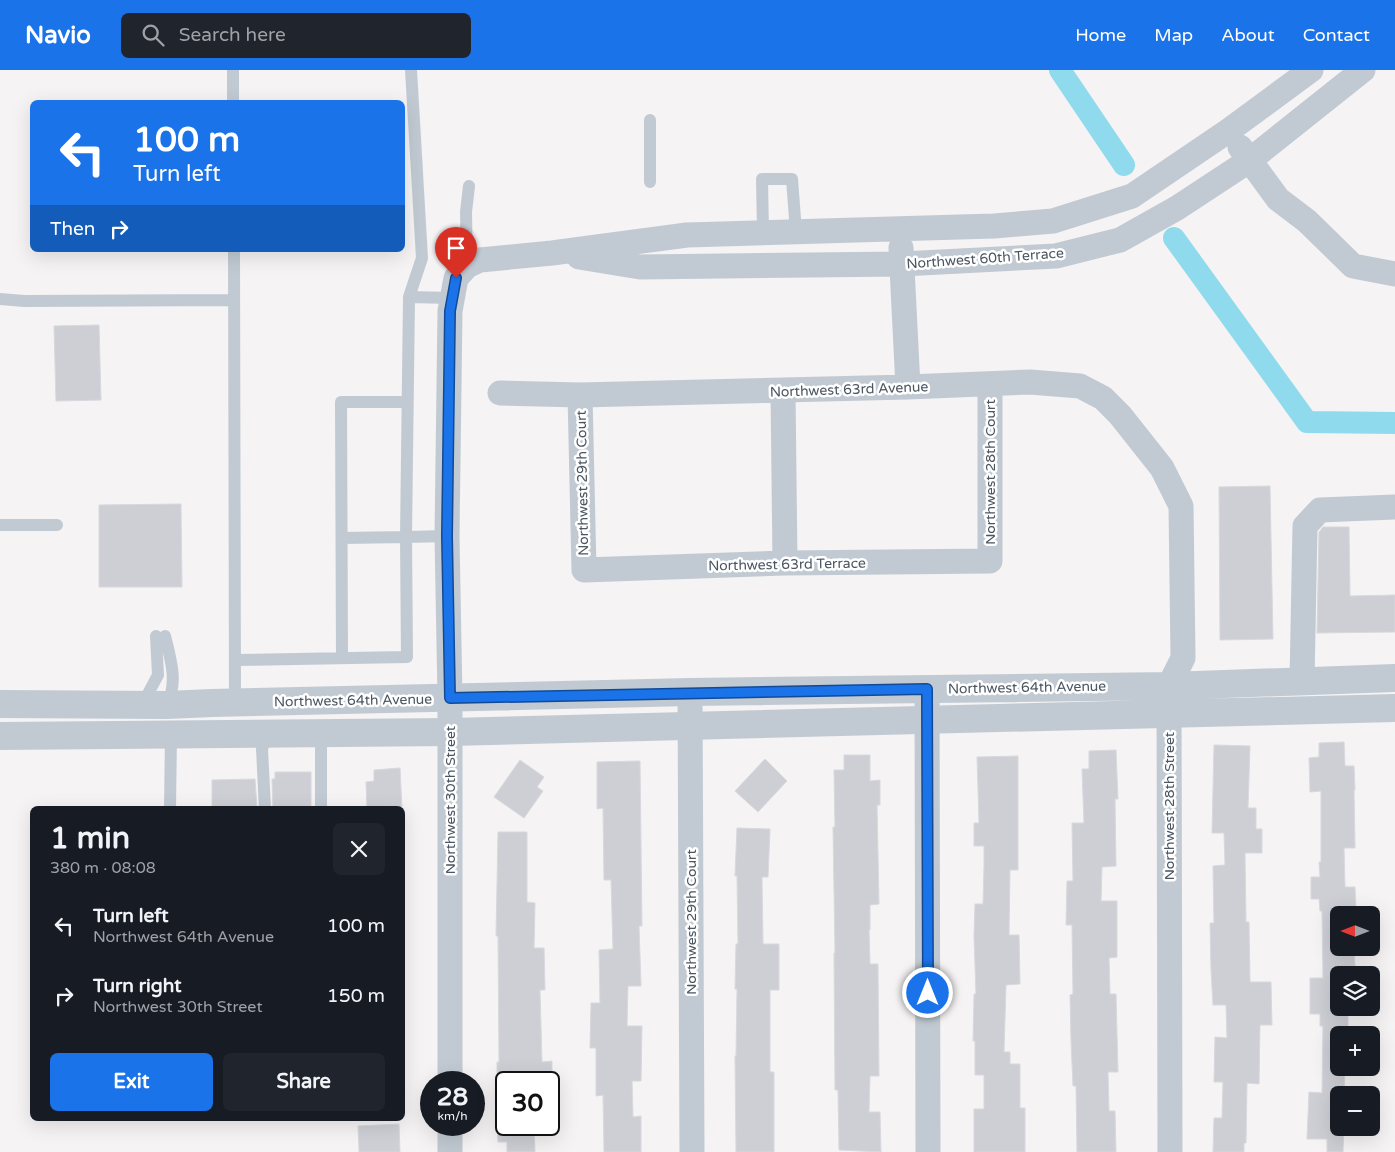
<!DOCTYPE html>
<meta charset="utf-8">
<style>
:root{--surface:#171b24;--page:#20242c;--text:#f1f3f6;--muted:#9ea1a6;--accent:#1a73e8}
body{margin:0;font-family:"Varela Round",sans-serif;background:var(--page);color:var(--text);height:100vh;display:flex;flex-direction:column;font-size:19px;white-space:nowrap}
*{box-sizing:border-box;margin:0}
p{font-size:16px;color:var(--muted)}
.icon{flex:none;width:28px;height:28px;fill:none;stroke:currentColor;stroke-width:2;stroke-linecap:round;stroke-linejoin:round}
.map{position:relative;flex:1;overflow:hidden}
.side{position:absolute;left:30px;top:736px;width:375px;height:315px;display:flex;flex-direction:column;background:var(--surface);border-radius:8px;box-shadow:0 5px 20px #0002}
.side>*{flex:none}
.top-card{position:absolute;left:30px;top:30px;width:375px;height:152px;border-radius:8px;box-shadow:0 5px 20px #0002;background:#1a73e8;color:#fff;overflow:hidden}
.needle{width:32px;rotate:270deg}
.tools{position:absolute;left:1330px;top:836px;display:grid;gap:10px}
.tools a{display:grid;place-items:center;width:50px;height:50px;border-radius:8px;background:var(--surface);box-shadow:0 5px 20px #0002;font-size:25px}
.speed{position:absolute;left:420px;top:1001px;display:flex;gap:10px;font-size:25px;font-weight:700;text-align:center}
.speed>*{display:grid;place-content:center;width:65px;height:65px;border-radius:50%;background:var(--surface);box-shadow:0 5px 20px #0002;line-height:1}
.speed small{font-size:12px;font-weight:400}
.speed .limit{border:2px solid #111;border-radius:8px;background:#fff;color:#111}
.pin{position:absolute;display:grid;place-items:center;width:42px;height:42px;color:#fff;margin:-51px -21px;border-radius:50% 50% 50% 0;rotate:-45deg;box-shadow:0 0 5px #0007}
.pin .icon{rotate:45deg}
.me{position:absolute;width:55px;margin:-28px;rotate:0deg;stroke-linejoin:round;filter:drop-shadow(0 0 4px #0008)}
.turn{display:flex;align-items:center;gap:18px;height:105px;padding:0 20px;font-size:22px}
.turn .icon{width:65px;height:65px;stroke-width:2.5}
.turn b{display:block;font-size:35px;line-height:42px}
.then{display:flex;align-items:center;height:48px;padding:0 20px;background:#0003;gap:10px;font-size:19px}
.round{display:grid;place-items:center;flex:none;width:52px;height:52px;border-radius:8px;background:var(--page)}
.head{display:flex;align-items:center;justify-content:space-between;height:85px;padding:0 20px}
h1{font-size:30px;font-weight:800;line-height:38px}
.action{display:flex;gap:10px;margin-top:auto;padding:10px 20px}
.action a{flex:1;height:58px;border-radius:8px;background:var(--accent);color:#fff;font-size:20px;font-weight:800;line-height:58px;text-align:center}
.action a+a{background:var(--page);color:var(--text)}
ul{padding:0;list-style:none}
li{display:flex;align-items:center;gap:15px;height:70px;padding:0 20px}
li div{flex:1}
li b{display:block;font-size:19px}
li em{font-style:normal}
header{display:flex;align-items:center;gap:30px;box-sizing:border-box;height:70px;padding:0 25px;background:var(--accent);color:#fff}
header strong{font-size:24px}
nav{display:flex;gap:28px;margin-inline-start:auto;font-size:18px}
.search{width:350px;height:45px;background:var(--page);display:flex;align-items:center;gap:12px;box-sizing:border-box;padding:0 18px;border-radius:8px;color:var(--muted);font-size:19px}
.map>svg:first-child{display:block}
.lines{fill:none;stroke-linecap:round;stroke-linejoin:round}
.canal{stroke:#90daee;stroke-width:22}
.building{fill:#cdcfd5;stroke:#d7d9de}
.service{stroke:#c1cad2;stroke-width:12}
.minor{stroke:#c1cad2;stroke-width:25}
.tertiary{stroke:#c1cad2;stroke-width:28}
.route-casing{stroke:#114b97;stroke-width:12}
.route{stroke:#1a73e8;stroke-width:9}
.labels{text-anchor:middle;stroke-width:5;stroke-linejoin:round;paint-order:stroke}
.street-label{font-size:14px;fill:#4a5661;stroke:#fff}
</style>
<header>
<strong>Navio</strong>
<div class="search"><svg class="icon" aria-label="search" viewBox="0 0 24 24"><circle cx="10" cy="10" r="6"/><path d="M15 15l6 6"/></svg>Search here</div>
<nav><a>Home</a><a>Map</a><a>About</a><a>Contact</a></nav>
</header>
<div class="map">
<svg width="1395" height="1082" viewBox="0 0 1395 1082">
<rect width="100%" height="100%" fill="#f5f3f3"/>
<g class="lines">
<path class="canal" d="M 1060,0 L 1124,95
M 1174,168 L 1307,352 L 1395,353"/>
</g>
<path class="building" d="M 99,255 L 101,330 L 56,331 L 54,256 Z
M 1270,416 L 1273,569 L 1220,570 L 1219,417 Z
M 181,434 L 182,517 L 99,517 L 99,435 Z
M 1323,457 L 1349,457 L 1350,526 L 1395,525 L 1395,562 L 1317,563 L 1319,462 Z
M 1344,672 L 1345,696 L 1354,696 L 1355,720 L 1354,720 L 1355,778 L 1344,778 L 1345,817 L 1355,817 L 1356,840 L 1339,841 L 1339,878 L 1354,878 L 1355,896 L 1339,897 L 1339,938 L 1348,938 L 1348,965 L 1339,965 L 1339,998 L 1345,998 L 1344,1025 L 1339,1025 L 1339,1058 L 1344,1058 L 1343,1082 L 1327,1082 L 1327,1069 L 1307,1069 L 1309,1022 L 1322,1023 L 1323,956 L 1320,956 L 1320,944 L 1310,944 L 1310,908 L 1323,908 L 1322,841 L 1320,841 L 1319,829 L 1311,829 L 1311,807 L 1320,807 L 1319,792 L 1321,792 L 1321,721 L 1310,722 L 1309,688 L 1319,687 L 1319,673 Z
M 1214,675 L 1250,676 L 1248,738 L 1256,738 L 1256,759 L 1262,759 L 1262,783 L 1245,783 L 1246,852 L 1249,852 L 1250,912 L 1271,912 L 1272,955 L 1260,955 L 1259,1014 L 1247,1013 L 1246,1073 L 1244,1073 L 1244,1082 L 1213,1082 L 1214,1048 L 1222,1048 L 1223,1012 L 1214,1012 L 1215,967 L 1227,968 L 1226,935 L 1213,935 L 1211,900 L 1210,853 L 1214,853 L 1213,796 L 1225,795 L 1224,763 L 1212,763 Z
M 1116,680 L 1118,729 L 1115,729 L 1116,796 L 1102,797 L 1101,831 L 1117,831 L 1117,887 L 1109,888 L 1110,924 L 1116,924 L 1118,1002 L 1108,1002 L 1109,1041 L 1115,1041 L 1116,1082 L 1077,1082 L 1076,1016 L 1073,1016 L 1071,970 L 1070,925 L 1073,924 L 1072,855 L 1066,855 L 1067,811 L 1073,811 L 1072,753 L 1084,753 L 1082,699 L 1089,699 L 1089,681 Z
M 844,685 L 870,685 L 870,711 L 880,710 L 880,735 L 877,735 L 879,834 L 870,835 L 870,860 L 869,860 L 870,894 L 878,894 L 879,1006 L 870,1006 L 869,1042 L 880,1042 L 881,1082 L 839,1080 L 838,1020 L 835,1020 L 834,883 L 835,883 L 833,757 L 835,757 L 834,700 L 844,700 Z
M 1018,686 L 1018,800 L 1010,800 L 1009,865 L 1019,865 L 1020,914 L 1006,915 L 1004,982 L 1010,982 L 1010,994 L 1020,994 L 1020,1038 L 1025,1038 L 1025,1082 L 974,1082 L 974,1039 L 984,1039 L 984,1005 L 975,1005 L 975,971 L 973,971 L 974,924 L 976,924 L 974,866 L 975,834 L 983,834 L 984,796 L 984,776 L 974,776 L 974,753 L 979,753 L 977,687 Z
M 765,689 L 787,711 L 758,742 L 735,721 Z
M 520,690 L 544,707 L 537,717 L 543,721 L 524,748 L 494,727 Z
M 640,691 L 642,856 L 639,856 L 641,916 L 628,916 L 627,956 L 642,956 L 641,1011 L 632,1011 L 633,1047 L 641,1046 L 641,1082 L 604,1082 L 603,1025 L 596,1026 L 596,978 L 590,978 L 591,933 L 600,933 L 599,880 L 613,879 L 611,810 L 604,810 L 603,738 L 597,739 L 597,692 Z
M 400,698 L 402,739 L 367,739 L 366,712 L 374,711 L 374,700 Z
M 275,702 L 311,702 L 311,739 L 273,739 L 272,709 L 275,709 Z
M 255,709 L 257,739 L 212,739 L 212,710 Z
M 737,758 L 770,759 L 768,807 L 762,807 L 763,874 L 779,874 L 779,920 L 770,920 L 770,1002 L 774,1002 L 774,1082 L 736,1082 L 735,986 L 736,986 L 737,919 L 735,919 L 736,874 L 738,874 L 737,806 L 735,806 Z
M 498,762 L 527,762 L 527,832 L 535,833 L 534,878 L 544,878 L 545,920 L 540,920 L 542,992 L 552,991 L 552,1012 L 497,1012 L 497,992 L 499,992 L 498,866 L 496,866 Z
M 399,1054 L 400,1082 L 359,1082 L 358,1056 Z
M 497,1055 L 534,1055 L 535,1082 L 507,1082 L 507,1072 L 498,1072 Z"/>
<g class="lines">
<path class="service" d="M 233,0 L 233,32
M 650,50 L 650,112
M 763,163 L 762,109 L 792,109 L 796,162
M 234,180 L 235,632
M 467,196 L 466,142 L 469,116
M 409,227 L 422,188 L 411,0
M 0,229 L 24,231 L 234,230
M 0,455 L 57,455
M 342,468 L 406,467 L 409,227 L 452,228
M 165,566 C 171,590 178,612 167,635
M 342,588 L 341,332 L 407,332
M 235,590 L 407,587 L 406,467 L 447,466
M 142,635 L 158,605 L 156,566
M 170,739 L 171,664
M 265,739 L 262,679 L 267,664
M 321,739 L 321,663"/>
<path class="minor" d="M 1240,77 L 1278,129 L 1307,151 L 1353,196 L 1395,204
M 901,178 L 908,317
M 579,187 L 640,197 L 902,194 L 1056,186 L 1120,170 L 1177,138 L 1250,90 L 1363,0
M 783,321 L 785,493
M 500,323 L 580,325 L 908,317 L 1030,312 L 1080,316 L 1103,328 L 1120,345 L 1162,398 L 1181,436 L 1183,588 L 1169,616 L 1170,1082
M 580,325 L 584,500 L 785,493 L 990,491 L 990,314
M 1302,611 L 1305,456 L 1320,440 L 1395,437
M 927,619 L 928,1082
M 690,622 L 692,1082
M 450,1012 L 450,628 L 447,466 L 450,241 L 456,208 L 467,196 L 480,190 L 552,183 L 687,165 L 994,156 L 1053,151 L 1132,126 L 1228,61 L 1311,0
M 450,1082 L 450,1055"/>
<path class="tertiary" d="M 0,634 L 167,635 L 212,633 L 690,622 L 1169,616 L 1395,608
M 0,666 L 450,662 L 1395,638"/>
</g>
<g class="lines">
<defs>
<path id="route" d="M 456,208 L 450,241 L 447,466 L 450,628 L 927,619 L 928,923"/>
</defs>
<use href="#route" class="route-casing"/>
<use href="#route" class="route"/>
</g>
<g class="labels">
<g class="street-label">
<text transform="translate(985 188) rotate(-4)" y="5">Northwest 60th Terrace</text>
<text transform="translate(849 319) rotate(-2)" y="5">Northwest 63rd Avenue</text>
<text transform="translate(990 402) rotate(-90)" y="5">Northwest 28th Court</text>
<text transform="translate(582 413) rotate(-91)" y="5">Northwest 29th Court</text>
<text transform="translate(787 494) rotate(-1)" y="5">Northwest 63rd Terrace</text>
<text transform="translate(1027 617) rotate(-1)" y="5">Northwest 64th Avenue</text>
<text transform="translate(353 630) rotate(-1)" y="5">Northwest 64th Avenue</text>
<text transform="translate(450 730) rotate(-90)" y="5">Northwest 30th Street</text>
<text transform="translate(1169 736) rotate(-90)" y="5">Northwest 28th Street</text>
<text transform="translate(691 852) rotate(-90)" y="5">Northwest 29th Court</text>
</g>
</g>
</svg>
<div class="tools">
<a><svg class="needle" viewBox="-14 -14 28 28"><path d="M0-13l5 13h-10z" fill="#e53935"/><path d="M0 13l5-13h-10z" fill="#9ea1a6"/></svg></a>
<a><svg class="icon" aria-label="layers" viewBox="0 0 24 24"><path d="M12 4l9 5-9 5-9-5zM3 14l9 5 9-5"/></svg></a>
<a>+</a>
<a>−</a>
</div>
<div class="speed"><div>28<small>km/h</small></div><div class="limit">30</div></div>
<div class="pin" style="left:456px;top:208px;background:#d93025"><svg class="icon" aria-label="arrive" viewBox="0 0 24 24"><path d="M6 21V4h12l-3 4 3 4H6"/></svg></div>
<svg class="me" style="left:928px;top:923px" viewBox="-20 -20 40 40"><circle r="17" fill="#1a73e8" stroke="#fff" stroke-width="3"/><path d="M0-11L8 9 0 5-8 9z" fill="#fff"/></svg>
<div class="top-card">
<div class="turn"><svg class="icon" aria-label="left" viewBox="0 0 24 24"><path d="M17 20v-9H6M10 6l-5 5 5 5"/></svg><div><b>100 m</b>Turn left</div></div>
<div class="then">Then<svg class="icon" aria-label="right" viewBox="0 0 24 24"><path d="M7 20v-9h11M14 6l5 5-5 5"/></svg></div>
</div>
<section class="side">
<div class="head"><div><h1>1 min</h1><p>380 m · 08:08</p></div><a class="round"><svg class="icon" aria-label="close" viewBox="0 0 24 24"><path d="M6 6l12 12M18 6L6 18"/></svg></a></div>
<ul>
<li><svg class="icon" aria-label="left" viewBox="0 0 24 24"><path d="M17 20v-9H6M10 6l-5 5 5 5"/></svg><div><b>Turn left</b><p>Northwest 64th Avenue</p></div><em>100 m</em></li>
<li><svg class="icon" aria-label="right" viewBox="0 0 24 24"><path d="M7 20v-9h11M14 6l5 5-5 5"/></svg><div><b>Turn right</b><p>Northwest 30th Street</p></div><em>150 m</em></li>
</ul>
<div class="action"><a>Exit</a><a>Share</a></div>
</section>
</div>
